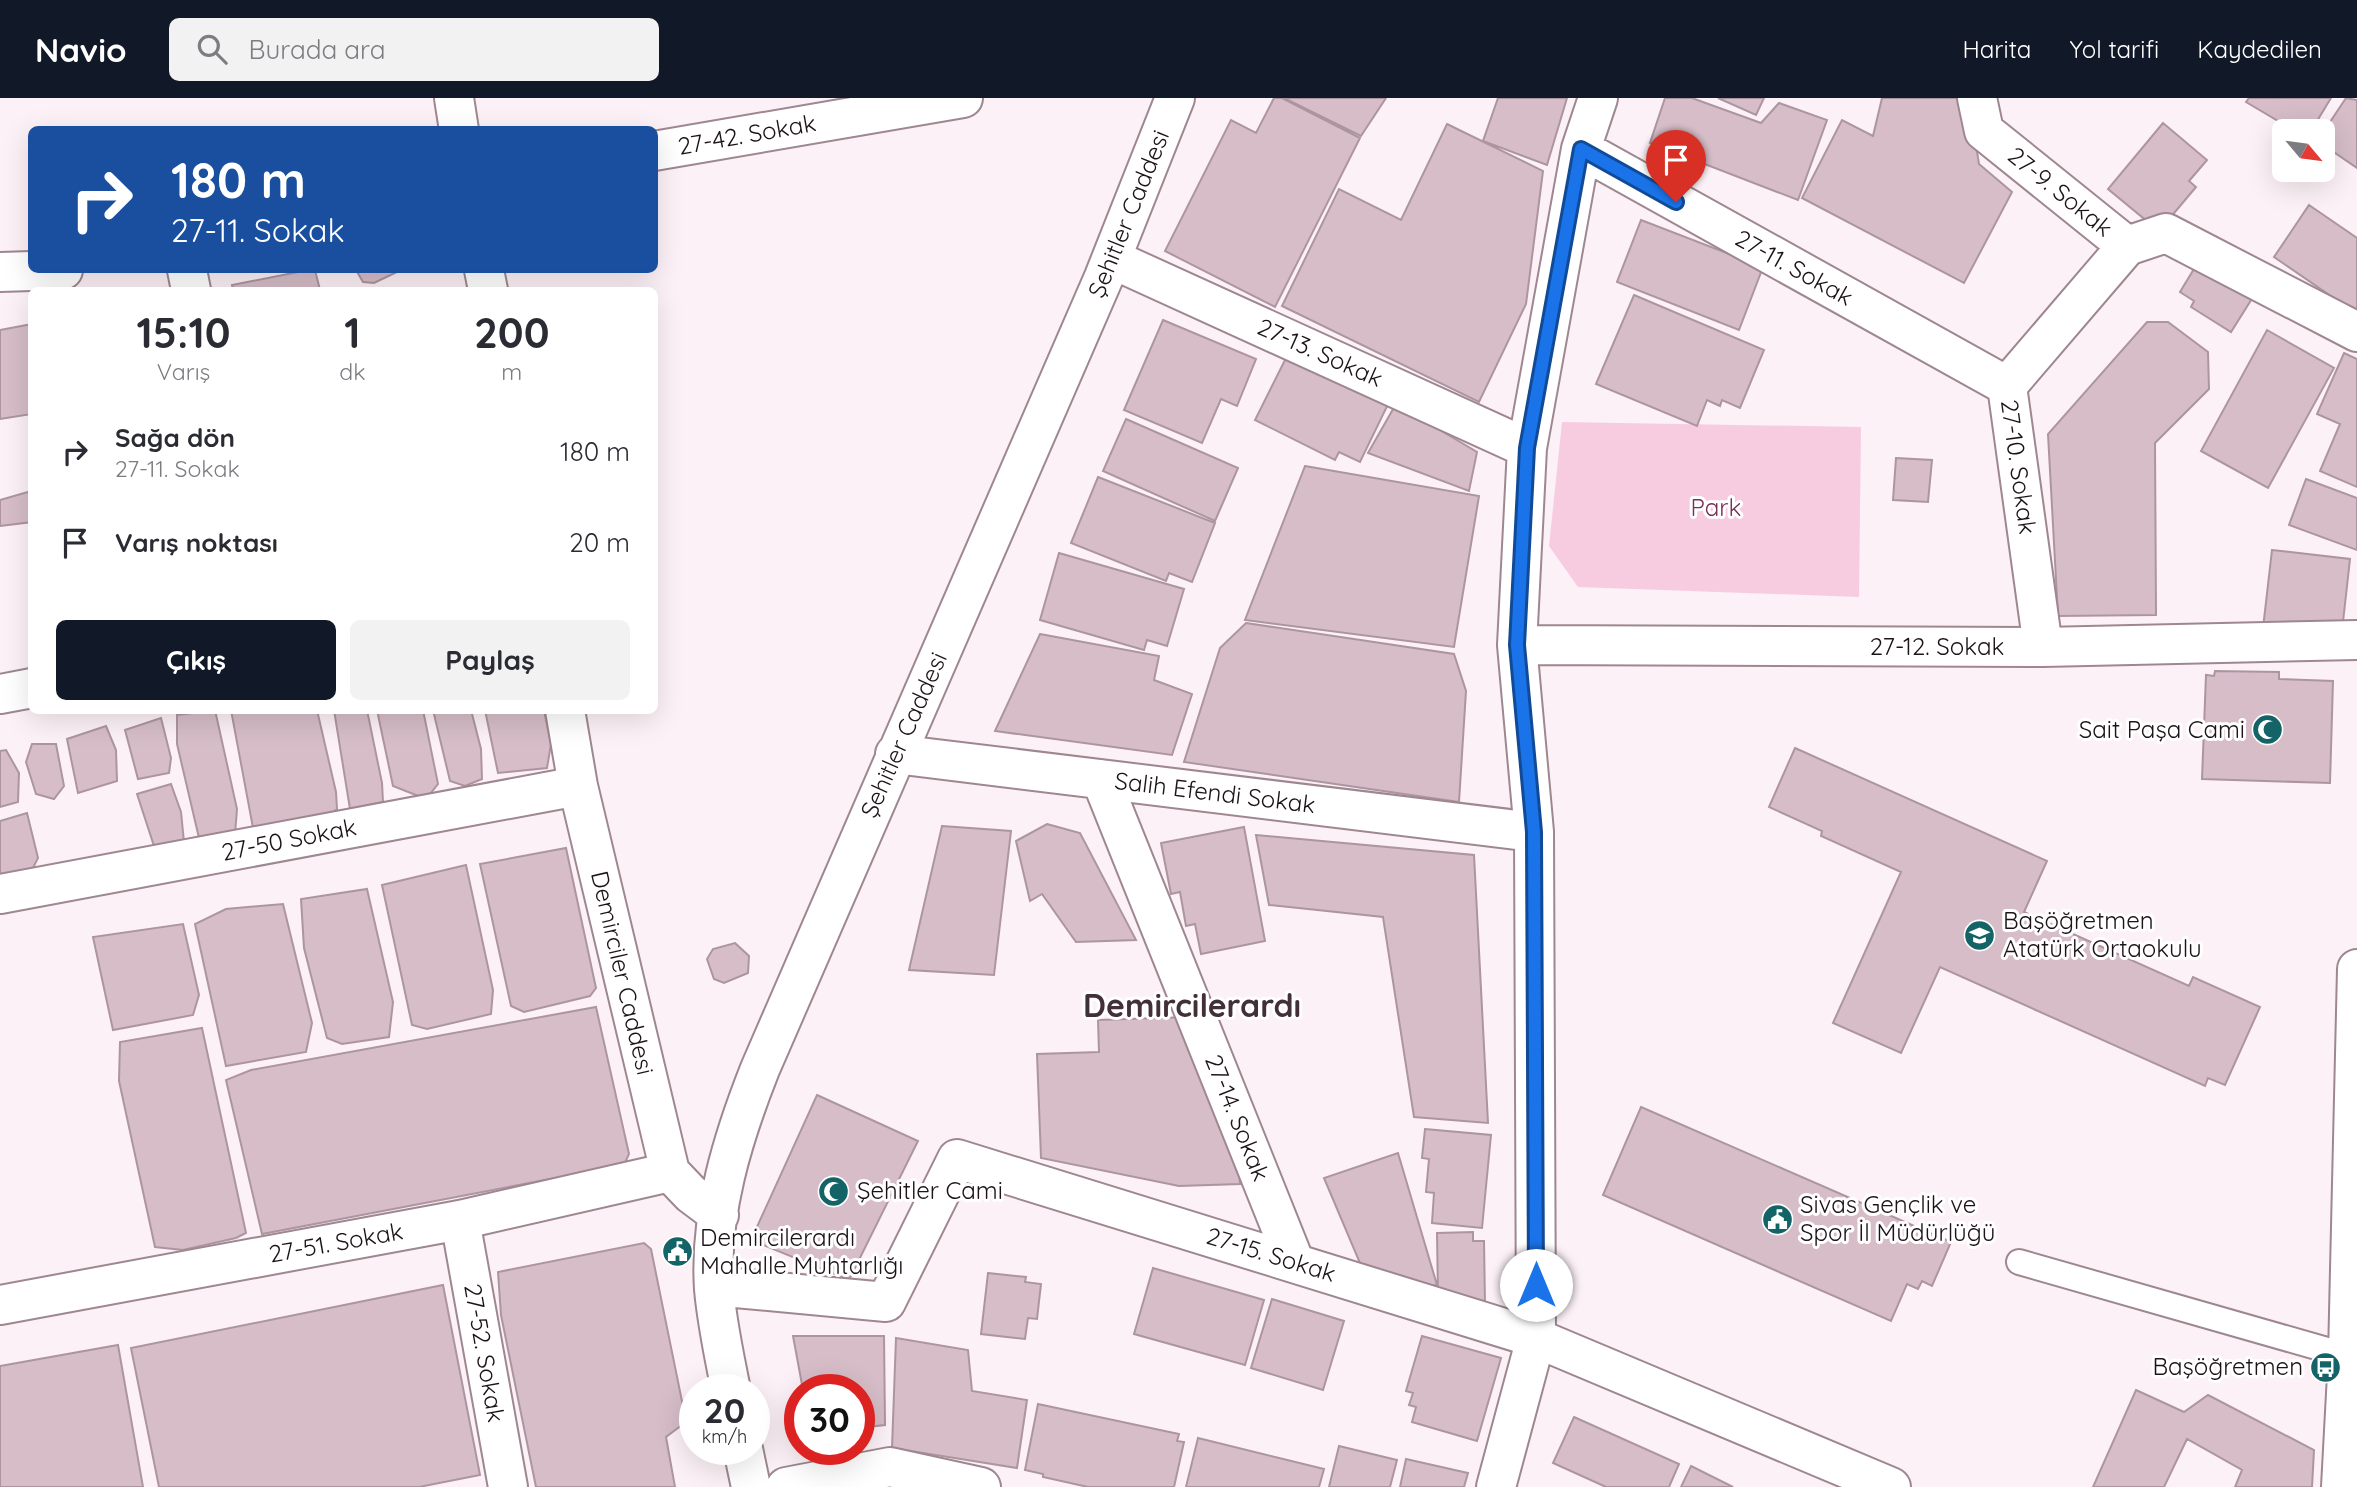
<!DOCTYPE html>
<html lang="tr">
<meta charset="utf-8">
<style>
:root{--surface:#fff;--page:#f2f2f3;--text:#2b2b33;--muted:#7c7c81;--accent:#111827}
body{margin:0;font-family:Quicksand,sans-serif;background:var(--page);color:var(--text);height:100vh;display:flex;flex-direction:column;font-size:26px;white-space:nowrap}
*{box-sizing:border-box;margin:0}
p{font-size:23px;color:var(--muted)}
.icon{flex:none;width:38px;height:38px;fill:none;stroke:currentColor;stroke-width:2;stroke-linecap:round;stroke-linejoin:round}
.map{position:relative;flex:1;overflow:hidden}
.side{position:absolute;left:28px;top:189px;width:630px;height:427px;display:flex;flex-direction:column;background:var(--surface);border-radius:10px;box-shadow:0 7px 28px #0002}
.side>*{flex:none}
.guide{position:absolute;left:28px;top:28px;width:630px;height:147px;border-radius:10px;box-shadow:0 7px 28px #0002;background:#1a4fa0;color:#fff;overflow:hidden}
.needle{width:46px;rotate:119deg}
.buttons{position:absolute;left:2272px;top:21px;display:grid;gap:14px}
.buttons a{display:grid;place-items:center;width:63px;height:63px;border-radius:10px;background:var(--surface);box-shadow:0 7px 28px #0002;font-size:35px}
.speed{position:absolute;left:679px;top:1276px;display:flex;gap:14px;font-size:35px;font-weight:700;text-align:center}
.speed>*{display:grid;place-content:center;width:91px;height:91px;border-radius:50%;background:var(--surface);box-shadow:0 7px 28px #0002;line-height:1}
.speed small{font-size:18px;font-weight:400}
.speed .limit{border:10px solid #d22;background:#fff;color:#111}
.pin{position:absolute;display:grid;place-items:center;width:60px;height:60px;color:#fff;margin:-72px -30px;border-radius:50% 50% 50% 0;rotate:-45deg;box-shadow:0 0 7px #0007}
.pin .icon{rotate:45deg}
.me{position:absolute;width:77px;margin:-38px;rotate:0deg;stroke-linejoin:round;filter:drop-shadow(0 0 5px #0008)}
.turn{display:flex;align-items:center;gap:24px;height:147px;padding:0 28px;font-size:32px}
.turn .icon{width:91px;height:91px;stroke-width:2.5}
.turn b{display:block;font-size:49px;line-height:60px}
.eta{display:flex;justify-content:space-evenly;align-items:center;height:119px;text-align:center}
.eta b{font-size:42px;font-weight:800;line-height:49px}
.cta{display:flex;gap:14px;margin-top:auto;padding:14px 28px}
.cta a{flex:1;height:80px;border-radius:10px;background:var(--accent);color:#fff;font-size:28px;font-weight:800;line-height:80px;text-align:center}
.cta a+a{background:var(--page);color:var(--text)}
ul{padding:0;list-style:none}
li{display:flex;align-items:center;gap:21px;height:91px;padding:0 28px}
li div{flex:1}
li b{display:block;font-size:26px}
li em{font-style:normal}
header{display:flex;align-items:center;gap:42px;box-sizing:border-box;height:98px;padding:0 35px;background:var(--accent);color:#fff}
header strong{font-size:33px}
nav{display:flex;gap:38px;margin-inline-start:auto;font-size:24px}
.search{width:490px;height:63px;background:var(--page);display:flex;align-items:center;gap:18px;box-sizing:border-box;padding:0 24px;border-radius:10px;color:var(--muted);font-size:26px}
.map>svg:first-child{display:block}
.green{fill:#f7cce0}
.building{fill:#d6bdc8;stroke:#ad95a0;stroke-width:2}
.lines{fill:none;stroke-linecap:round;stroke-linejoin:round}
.service-casing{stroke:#9e8791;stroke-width:28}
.minor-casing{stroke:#9e8791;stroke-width:42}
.tertiary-casing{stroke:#9e8791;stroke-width:42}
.service{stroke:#fff;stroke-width:24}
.minor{stroke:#fff;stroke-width:38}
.tertiary{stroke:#fff;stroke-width:38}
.route-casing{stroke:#114b97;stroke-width:18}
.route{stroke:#1a73e8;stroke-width:12}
.labels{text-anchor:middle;stroke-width:6;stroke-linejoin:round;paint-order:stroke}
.street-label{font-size:24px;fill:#1b1317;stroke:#fff}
.park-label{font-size:24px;fill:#7a2f58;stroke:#fff}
.poi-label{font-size:24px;fill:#1b1317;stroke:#fff;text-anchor:start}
.district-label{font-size:32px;font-weight:bold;fill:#422f38;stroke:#fff}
</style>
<header>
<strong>Navio</strong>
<div class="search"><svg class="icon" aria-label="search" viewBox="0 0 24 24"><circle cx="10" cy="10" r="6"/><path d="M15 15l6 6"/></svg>Burada ara</div>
<nav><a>Harita</a><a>Yol tarifi</a><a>Kaydedilen</a></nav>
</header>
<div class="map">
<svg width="2357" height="1389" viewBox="0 0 2357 1389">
<rect width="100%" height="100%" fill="#fcf1f6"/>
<path class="green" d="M 1562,324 L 1861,329 L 1859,499 L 1578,489 L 1549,448 Z"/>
<path class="building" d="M 1274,0 L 1282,0 L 1360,40 L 1275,209 L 1165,153 L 1231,22 L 1256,35 Z
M 1284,0 L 1386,0 L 1361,38 Z
M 1498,0 L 1567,0 L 1547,67 L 1483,43 Z
M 1665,0 L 1692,0 L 1761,25 L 1779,5 L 1827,22 L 1798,102 L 1650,45 Z
M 1718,0 L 1764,0 L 1756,17 Z
M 1882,0 L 1960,0 L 1970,10 L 1979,66 L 2012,94 L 1964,185 L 1802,100 L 1842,22 L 1873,38 Z
M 2249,0 L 2331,0 L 2311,33 L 2295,33 L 2246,4 Z
M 2346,0 L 2357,2 L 2357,70 L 2322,46 L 2322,36 Z
M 2163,25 L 2207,62 L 2189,83 L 2196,89 L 2159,133 L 2108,91 Z
M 1447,26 L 1543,73 L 1526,206 L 1479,304 L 1282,208 L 1339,91 L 1401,122 Z
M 2309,107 L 2357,140 L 2357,216 L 2274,159 Z
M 1641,122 L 1763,169 L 1739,232 L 1617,184 Z
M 2203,156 L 2258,191 L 2231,234 L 2191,209 L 2194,203 L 2180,194 Z
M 308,172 L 315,172 L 320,192 L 233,192 L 232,187 Z
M 356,172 L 401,172 L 374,185 L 363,184 Z
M 1634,197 L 1764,252 L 1740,310 L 1722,302 L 1720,308 L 1707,302 L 1697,328 L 1596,286 Z
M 1163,222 L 1256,261 L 1237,308 L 1221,301 L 1202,345 L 1124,312 Z
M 2147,224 L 2168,224 L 2208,254 L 2209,291 L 2155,345 L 2156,517 L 2058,518 L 2048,336 Z
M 32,226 L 32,316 L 0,321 L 0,232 Z
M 2267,232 L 2334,270 L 2268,390 L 2201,353 Z
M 1293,246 L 1393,296 L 1360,364 L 1339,354 L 1335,362 L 1255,322 Z
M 2344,255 L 2357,261 L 2357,389 L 2320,373 L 2340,326 L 2317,316 Z
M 1396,306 L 1477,354 L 1469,393 L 1368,355 Z
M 1126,321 L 1238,370 L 1215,423 L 1103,373 Z
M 1896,360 L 1932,362 L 1928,404 L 1893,402 Z
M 1305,368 L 1479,398 L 1454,549 L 1245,522 Z
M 1098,379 L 1215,425 L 1192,484 L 1169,475 L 1166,483 L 1071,445 Z
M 2306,381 L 2357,400 L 2357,452 L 2289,427 Z
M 31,393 L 32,424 L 0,428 L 0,402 Z
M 2272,452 L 2350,461 L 2342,533 L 2263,530 Z
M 1059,455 L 1184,491 L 1167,548 L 1147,542 L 1144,552 L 1040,522 Z
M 1246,525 L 1454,556 L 1466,593 L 1459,704 L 1184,664 L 1220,550 Z
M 1040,536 L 1159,558 L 1154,582 L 1192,596 L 1172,657 L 995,633 Z
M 2215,573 L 2279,574 L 2279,581 L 2333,583 L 2330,685 L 2202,681 L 2206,577 L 2214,578 Z
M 215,612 L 237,711 L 235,736 L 199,740 L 177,646 L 177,617 Z
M 231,612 L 317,612 L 336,694 L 337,711 L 326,720 L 253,730 Z
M 334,612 L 367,612 L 382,685 L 383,704 L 350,711 Z
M 377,612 L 423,612 L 438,686 L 426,701 L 393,688 Z
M 433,612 L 471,612 L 481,651 L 482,681 L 465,688 L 450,683 Z
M 485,612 L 544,612 L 551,646 L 547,670 L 498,675 Z
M 161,620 L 171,660 L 169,675 L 138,681 L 125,632 Z
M 106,628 L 116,652 L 117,683 L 78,695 L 67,641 Z
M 32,646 L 56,646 L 64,688 L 54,701 L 36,696 L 26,664 Z
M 1795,650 L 2047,763 L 2024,814 L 2189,888 L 2193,879 L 2260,909 L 2225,987 L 2208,980 L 2205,988 L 1940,869 L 1901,955 L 1833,925 L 1901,774 L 1821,738 L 1822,733 L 1769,709 Z
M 6,652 L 19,675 L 18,704 L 0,709 L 0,653 Z
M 171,686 L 181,714 L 184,744 L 155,751 L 137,696 Z
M 27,715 L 38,760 L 31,774 L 0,777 L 0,723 Z
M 1047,726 L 1080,735 L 1136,842 L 1076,844 L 1042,796 L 1030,803 L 1016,743 Z
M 942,728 L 1011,733 L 994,877 L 909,872 Z
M 1244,729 L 1265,843 L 1201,856 L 1195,826 L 1186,828 L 1180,794 L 1171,796 L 1161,745 Z
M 1256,737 L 1474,757 L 1488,1025 L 1414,1019 L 1383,819 L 1269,807 Z
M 566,750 L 596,890 L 590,898 L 524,914 L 511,908 L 480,766 Z
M 466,767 L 493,892 L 491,916 L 427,931 L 412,927 L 382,787 Z
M 367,791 L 393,904 L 389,939 L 342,946 L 327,940 L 304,850 L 301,801 Z
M 283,806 L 312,925 L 306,954 L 226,968 L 195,826 L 226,811 Z
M 183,826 L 199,897 L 193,917 L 113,932 L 93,839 Z
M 735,845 L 749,858 L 748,875 L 724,885 L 714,881 L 707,861 L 713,851 Z
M 596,909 L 629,1056 L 624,1067 L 262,1136 L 226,982 L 251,972 Z
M 1189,919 L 1238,1035 L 1240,1086 L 1179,1088 L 1041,1060 L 1037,956 L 1099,954 L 1098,922 Z
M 202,930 L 246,1135 L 236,1140 L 183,1152 L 155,1149 L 119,983 L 120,944 Z
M 817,997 L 918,1043 L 849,1182 L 751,1142 Z
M 1641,1009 L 1951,1144 L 1932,1188 L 1922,1183 L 1918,1191 L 1907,1186 L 1891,1223 L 1603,1097 Z
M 1425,1031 L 1491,1037 L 1482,1130 L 1432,1125 L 1434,1095 L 1426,1094 L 1429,1061 L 1422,1060 Z
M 1398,1055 L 1437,1187 L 1395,1193 L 1365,1177 L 1324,1080 Z
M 1473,1134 L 1473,1143 L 1484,1143 L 1485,1206 L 1438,1198 L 1437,1135 Z
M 644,1145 L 651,1151 L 684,1313 L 682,1327 L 666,1339 L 675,1389 L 536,1389 L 501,1217 L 498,1174 Z
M 1153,1170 L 1264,1202 L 1245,1267 L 1134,1236 Z
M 988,1175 L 1026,1179 L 1025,1184 L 1041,1186 L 1037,1221 L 1028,1220 L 1025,1241 L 981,1236 Z
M 443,1187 L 480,1377 L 419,1389 L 159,1389 L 131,1250 Z
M 1272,1201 L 1344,1223 L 1323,1292 L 1251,1270 Z
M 793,1238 L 884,1238 L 885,1327 L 859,1330 L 859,1292 L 803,1292 Z
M 1422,1238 L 1501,1260 L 1477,1343 L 1412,1324 L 1416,1309 L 1409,1307 L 1413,1295 L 1406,1293 Z
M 896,1240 L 968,1252 L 972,1293 L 1027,1302 L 1017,1370 L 892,1350 Z
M 118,1247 L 143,1389 L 0,1389 L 0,1268 Z
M 2136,1292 L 2184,1314 L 2208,1297 L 2314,1352 L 2312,1389 L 2235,1389 L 2242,1372 L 2187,1341 L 2164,1389 L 2093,1389 Z
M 1038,1306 L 1179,1336 L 1177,1343 L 1184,1344 L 1174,1389 L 1088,1389 L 1043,1379 L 1043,1376 L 1025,1372 Z
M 1574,1319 L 1679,1366 L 1669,1389 L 1606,1389 L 1553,1365 Z
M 1198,1340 L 1324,1371 L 1319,1389 L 1186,1389 Z
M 1339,1348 L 1397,1362 L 1390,1389 L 1329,1389 Z
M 1406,1361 L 1468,1375 L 1464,1389 L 1400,1389 Z
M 1691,1368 L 1733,1389 L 1681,1389 Z"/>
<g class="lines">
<defs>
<path id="service" d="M 2019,1164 L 2348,1258"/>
<path id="minor" d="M 454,0 L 459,32
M 1977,0 L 1984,33 L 2127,148 L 2166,135 L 2357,234
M 1581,51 L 2007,288
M 654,53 L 963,0
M 1112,161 L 1527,350
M 187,172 L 191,192
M 484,172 L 488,192
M 0,174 L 63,172
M 1517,547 L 2043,549 L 2357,542
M 2043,549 L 2007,288 L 2127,148
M 0,596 L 32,590
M 565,612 L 578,688 L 670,1074 L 691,1096 L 719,1117
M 895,656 L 1534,734
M 1101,681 L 1295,1165
M 0,796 L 578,688
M 460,1122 L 508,1389
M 714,1188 L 886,1204 L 957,1061 L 1536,1240 L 1891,1389
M 0,1207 L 460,1122 L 670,1074
M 731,1292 C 724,1258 717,1225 714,1191 C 709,1116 733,1039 760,971 L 1104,179 L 1175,0
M 743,1351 L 751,1389
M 786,1389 L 890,1369 L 981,1389
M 1496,1389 L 1536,1240 L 1534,734 L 1517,547 L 1527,350 L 1581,51 L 1598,0"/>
<path id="tertiary" d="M 2341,1389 L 2348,1258 L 2357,871"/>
</defs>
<use href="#service" class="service-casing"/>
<use href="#minor" class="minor-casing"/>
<use href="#tertiary" class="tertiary-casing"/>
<use href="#service" class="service"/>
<use href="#minor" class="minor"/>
<use href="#tertiary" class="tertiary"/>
</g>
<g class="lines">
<defs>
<path id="route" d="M 1536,1187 L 1534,734 L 1517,547 L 1527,350 L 1581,51 L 1676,104"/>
</defs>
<use href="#route" class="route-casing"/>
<use href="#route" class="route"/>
</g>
<defs>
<symbol id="mosque-disc" viewBox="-11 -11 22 22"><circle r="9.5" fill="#146467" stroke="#fff"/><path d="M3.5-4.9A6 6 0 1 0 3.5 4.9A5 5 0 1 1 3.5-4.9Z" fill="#fff"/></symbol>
<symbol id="school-disc" viewBox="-11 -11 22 22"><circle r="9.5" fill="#146467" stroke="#fff"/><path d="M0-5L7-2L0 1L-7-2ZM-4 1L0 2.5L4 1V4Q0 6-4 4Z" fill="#fff"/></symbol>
<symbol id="civic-disc" viewBox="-11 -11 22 22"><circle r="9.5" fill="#146467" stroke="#fff"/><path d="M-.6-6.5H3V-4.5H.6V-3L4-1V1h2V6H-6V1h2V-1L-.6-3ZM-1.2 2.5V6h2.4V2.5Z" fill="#fff"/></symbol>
<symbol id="bus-disc" viewBox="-11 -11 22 22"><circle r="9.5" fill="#146467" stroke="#fff"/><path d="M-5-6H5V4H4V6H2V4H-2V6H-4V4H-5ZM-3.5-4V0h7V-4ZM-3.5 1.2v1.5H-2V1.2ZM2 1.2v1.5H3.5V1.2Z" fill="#fff"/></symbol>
</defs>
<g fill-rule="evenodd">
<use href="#mosque-disc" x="2250" y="614" width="35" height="35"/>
<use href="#school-disc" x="1962" y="820" width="35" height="35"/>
<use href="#mosque-disc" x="816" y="1076" width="35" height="35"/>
<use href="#civic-disc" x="1760" y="1104" width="35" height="35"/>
<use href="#civic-disc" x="660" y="1136" width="35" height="35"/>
<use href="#bus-disc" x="2308" y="1252" width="35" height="35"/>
</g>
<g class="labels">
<g class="street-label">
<text transform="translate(747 37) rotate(-10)" y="8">27-42. Sokak</text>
<text transform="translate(2060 94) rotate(39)" y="8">27-9. Sokak</text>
<text transform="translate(1129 116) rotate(-68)" y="8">Şehitler Caddesi</text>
<text transform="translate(1794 170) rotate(29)" y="8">27-11. Sokak</text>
<text transform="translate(1320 255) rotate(24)" y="8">27-13. Sokak</text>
<text transform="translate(2018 369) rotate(82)" y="8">27-10. Sokak</text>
<text x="1937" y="557">27-12. Sokak</text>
<text transform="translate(904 637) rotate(-66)" y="8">Şehitler Caddesi</text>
<text transform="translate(1215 695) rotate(7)" y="8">Salih Efendi Sokak</text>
<text transform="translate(289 742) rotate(-11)" y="8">27-50 Sokak</text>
<text transform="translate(622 875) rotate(77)" y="8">Demirciler Caddesi</text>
<text transform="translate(1237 1020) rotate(68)" y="8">27-14. Sokak</text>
<text transform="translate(336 1145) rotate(-10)" y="8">27-51. Sokak</text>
<text transform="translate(1271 1157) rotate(17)" y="8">27-15. Sokak</text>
<text transform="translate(484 1255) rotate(80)" y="8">27-52. Sokak</text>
</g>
<g class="park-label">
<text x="1716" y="418">Park</text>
</g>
<g class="poi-label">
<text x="2245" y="640" text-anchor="end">Sait Paşa Cami</text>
<text x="2003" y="831">Başöğretmen<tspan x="2003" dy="28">Atatürk Ortaokulu</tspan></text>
<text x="857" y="1101">Şehitler Cami</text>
<text x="1800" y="1115">Sivas Gençlik ve<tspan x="1800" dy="28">Spor İl Müdürlüğü</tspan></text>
<text x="700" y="1148">Demircilerardı<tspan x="700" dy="28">Mahalle Muhtarlığı</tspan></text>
<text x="2303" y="1277" text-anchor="end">Başöğretmen</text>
</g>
<g class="district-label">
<text x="1192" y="919">Demircilerardı</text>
</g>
</g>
</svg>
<div class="buttons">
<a><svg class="needle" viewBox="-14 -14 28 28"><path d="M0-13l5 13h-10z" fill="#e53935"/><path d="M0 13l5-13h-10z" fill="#7c7c81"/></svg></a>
</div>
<div class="speed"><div>20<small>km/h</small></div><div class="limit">30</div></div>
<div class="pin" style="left:1676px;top:104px;background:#d93025"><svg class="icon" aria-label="arrive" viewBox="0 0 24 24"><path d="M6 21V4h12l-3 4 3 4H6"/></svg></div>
<svg class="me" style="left:1536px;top:1187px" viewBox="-20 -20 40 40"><circle r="19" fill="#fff"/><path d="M0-13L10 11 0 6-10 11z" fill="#1a73e8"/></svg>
<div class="guide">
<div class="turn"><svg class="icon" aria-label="right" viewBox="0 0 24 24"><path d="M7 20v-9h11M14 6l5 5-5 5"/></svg><div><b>180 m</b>27-11. Sokak</div></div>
</div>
<section class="side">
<div class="eta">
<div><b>15:10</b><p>Varış</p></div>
<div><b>1</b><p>dk</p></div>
<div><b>200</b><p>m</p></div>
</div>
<ul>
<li><svg class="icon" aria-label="right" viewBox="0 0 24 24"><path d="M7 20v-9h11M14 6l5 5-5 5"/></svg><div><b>Sağa dön</b><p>27-11. Sokak</p></div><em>180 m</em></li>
<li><svg class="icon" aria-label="arrive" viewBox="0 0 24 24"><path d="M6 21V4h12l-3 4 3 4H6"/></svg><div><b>Varış noktası</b></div><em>20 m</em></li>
</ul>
<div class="cta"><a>Çıkış</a><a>Paylaş</a></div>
</section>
</div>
